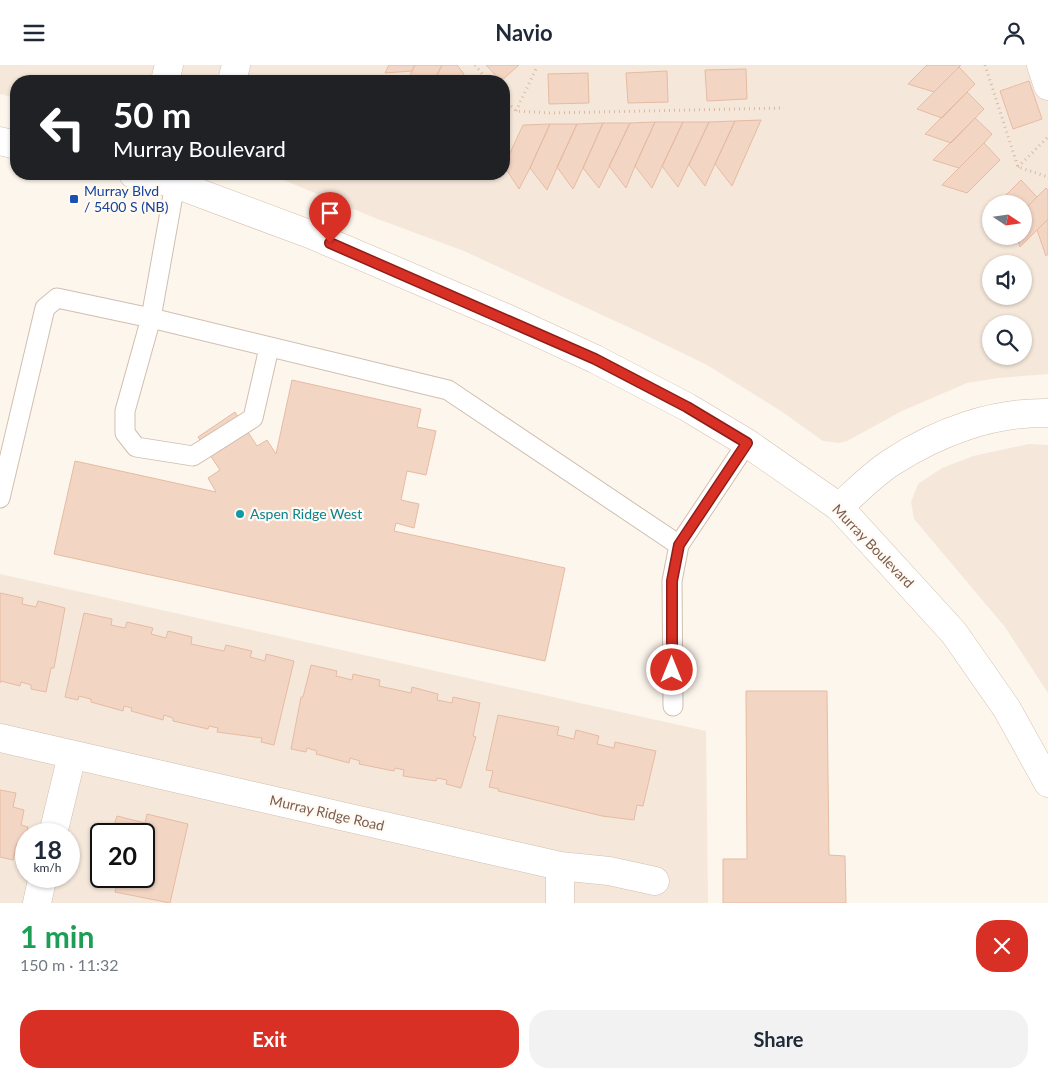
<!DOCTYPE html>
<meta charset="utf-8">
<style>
:root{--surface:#fff;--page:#f2f2f3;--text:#1f2937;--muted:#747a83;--accent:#d93025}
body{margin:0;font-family:Lato,sans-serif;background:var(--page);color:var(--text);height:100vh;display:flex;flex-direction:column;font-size:19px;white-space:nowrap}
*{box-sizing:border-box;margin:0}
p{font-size:16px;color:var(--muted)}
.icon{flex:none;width:28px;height:28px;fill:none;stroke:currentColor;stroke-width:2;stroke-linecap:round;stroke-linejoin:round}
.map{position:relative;height:838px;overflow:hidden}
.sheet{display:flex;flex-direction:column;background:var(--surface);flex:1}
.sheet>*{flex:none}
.banner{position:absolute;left:10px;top:10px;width:500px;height:105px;border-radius:20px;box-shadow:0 1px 4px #0004;background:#202124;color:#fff;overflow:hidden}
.needle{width:32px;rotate:103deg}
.controls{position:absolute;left:982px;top:130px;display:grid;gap:10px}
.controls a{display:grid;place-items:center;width:50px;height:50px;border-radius:50%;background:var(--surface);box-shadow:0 1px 4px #0004;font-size:25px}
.speed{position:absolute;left:15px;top:758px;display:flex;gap:10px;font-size:25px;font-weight:700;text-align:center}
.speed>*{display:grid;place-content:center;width:65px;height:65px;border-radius:50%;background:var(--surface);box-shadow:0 1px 4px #0004;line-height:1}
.speed small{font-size:12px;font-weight:400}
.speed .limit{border:2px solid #111;border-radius:8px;background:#fff;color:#111}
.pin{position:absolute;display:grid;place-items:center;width:42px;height:42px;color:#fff;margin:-51px -21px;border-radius:50% 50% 50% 0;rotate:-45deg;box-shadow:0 0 5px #0007}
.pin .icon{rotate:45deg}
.me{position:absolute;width:55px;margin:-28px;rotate:0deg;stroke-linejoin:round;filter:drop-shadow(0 0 4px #0008)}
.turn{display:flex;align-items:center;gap:18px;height:105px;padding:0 20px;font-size:22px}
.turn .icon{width:65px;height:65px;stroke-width:2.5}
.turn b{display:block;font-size:35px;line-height:42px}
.round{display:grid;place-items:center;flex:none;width:52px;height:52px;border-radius:20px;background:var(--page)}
.overview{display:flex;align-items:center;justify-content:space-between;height:85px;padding:0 20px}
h1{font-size:30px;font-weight:700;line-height:38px;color:#1e9e55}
.cta{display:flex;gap:10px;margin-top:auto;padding:10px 20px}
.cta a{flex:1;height:58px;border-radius:20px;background:var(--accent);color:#fff;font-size:20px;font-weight:700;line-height:58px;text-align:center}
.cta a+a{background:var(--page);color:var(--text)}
header{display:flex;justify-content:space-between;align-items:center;height:65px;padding:0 20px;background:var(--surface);font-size:22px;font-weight:700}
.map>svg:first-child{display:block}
.residential{fill:#f5e8da;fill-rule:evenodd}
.building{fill:#f3d5c3;stroke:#e6bba3}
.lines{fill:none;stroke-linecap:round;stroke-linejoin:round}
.service-casing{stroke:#d1beb0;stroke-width:21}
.minor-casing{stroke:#d1beb0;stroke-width:29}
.tertiary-casing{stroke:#d1beb0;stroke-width:29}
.secondary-casing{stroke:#d6c0b0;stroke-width:29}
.path{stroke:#d9b8a5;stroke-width:3;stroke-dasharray:1 4;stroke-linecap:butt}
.service{stroke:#fff;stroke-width:19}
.minor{stroke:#fff;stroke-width:28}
.tertiary{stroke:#fff;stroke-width:28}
.secondary{stroke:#fff;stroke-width:28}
.route-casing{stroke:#8d1f18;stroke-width:12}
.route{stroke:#d93025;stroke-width:9}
.transit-dot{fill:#1a4fb4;stroke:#fffaf3;stroke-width:2}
.culture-dot{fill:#0f9aa8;stroke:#fffaf3;stroke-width:2}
.labels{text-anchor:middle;stroke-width:4.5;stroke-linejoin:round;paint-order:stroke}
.transit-label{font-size:14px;fill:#164399;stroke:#fffaf3;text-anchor:start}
.culture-label{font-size:14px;fill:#0d838f;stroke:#fffaf3;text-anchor:start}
.street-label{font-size:14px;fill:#7a5c4d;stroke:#fffaf3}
</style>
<header><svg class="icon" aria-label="menu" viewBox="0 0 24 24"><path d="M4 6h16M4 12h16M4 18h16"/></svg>Navio<svg class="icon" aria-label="person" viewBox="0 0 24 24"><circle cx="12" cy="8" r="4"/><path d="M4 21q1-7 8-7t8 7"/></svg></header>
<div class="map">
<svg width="1048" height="838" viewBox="0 0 1048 838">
<rect width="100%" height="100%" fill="#fdf6ec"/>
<path class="residential" d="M 0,0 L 1048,0 L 1048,309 L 998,313 L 967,318 L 902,346 L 847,376 L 839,378 L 823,376 L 781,346 L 707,300 L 641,268 L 464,186 L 375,153 L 269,109 L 504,109 L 504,16 L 16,16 L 16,33 L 0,29 ZM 991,139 L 1024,139 L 1024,171 L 991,171 ZM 991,199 L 1024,199 L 1024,231 L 991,231 ZM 991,259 L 1024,259 L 1024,291 L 991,291 Z
M 1029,379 L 1048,380 L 1048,628 L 1005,562 L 914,454 L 911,437 L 918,419 L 942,403 L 973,391 Z
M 0,509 L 706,666 L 708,838 L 0,838 ZM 26,769 L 69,769 L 69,811 L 26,811 ZM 101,769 L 144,769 L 144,811 L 101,811 Z"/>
<path class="building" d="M 389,0 L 415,0 L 412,6 L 385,8 Z
M 415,0 L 442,0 L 434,16 L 407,16 Z
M 442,0 L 457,0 L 464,9 L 460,16 L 434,16 Z
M 486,0 L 519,0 L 501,16 Z
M 927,0 L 961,0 L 934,27 L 908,19 Z
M 959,2 L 975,19 L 942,53 L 917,44 Z
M 746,4 L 747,34 L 707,36 L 705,5 Z
M 667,6 L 668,37 L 628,38 L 626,8 Z
M 588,8 L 589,38 L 549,39 L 548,9 Z
M 1029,16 L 1042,54 L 1013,64 L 1000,26 Z
M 967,27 L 984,44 L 951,78 L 925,69 Z
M 975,53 L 992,69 L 984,78 L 959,103 L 933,95 Z
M 761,55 L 732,121 L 715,99 L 735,56 Z
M 735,56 L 715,99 L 705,121 L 689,100 L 709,57 Z
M 655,57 L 635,101 L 626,123 L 609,101 L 630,58 Z
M 655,57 L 683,57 L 652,123 L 635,101 Z
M 683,57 L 709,57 L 678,122 L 662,101 Z
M 603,58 L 583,103 L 573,124 L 557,102 L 577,59 Z
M 603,58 L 630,58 L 599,123 L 583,103 Z
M 550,59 L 530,103 L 519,124 L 504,101 L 523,60 Z
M 550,59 L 577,59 L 547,125 L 530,103 Z
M 984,78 L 1000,95 L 967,128 L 942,120 Z
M 1021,115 L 1037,132 L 1024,145 L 1024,139 L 997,139 Z
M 1046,123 L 1048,125 L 1048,154 L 1020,182 L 1017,171 L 1024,171 L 1024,145 Z
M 1048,154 L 1048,189 L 1046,191 L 1037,165 Z
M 292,315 L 421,344 L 417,362 L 436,366 L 426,410 L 407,406 L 401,435 L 419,439 L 414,463 L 396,458 L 394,466 L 565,503 L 545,596 L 54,489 L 75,396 L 216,427 L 208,413 L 220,405 L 198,372 L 235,347 L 257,381 L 267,375 L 276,389 Z
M 0,528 L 23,533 L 22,539 L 36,542 L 38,536 L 65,543 L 54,603 L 51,603 L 46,627 L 31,624 L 31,620 L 21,617 L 20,621 L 1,616 L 0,618 Z
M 84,548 L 112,554 L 111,560 L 125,563 L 127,557 L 153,563 L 151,569 L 166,573 L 168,566 L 192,572 L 191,579 L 224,586 L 226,580 L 252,586 L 250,592 L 265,596 L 266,589 L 294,596 L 274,680 L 261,677 L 262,673 L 217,667 L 218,663 L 209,661 L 208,664 L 173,656 L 173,653 L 164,650 L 163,655 L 131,646 L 132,643 L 124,641 L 123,646 L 91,637 L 91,634 L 79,631 L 78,635 L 65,632 Z
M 311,600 L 337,606 L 336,611 L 352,615 L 353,609 L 380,615 L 379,621 L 411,628 L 412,622 L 438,629 L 437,635 L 452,638 L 453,632 L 480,638 L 473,671 L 476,672 L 461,723 L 446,719 L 447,715 L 437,713 L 436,716 L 403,711 L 404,705 L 395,703 L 394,706 L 359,699 L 360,696 L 350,693 L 349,698 L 316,689 L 317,686 L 307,683 L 306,687 L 291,684 L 301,632 L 303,632 Z
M 746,626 L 827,626 L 829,790 L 845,791 L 846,838 L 723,838 L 723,794 L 747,794 Z
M 498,650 L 559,662 L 557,670 L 574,674 L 576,665 L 599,671 L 597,679 L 614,683 L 615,677 L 656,686 L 643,741 L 637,740 L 634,755 L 602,751 L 498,726 L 499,724 L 489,722 L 493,706 L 486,705 Z
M 0,725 L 16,728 L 13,742 L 24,745 L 21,760 L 28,762 L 24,779 L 17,778 L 13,795 L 0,792 Z
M 147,749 L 188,759 L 170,838 L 115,827 L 117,819 L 102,815 L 103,811 L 144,811 L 144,769 L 111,769 L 117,751 L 145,758 Z"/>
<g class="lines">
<defs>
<path id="service" d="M 175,119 L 151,253 L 448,325 L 679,480 L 672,516 L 673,641
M 0,433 L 45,243 L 57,233 L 151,253 L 125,346 L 125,368 L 136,382 L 193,391 L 253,353 L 269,283
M 679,480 L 747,378"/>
<path id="minor" d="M 1041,0 L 1048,21
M 165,16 L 169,0
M 232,16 L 236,0
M 0,673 L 560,801 L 609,806 L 655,816
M 53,769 L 72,690
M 37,838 L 43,811
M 560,838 L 560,801"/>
<path id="tertiary" d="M 839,442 C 856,427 873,409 892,397 C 938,367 993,347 1048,348"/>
<path id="secondary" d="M 0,76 L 16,80
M 133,109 L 175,119 L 312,170 L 504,252 L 595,294 L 687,342 L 747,378 L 839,442 L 954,568 L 1007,644 L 1048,718"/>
</defs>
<use href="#service" class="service-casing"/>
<use href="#minor" class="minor-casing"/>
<use href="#tertiary" class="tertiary-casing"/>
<use href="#secondary" class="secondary-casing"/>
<path class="path" d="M 475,0 L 488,16
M 985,0 L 1018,102 L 1048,112
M 504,34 L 516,46 L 550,48 L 784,43
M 516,46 L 536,4
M 1018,102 L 1048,72"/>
<use href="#service" class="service"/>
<use href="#minor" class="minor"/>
<use href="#tertiary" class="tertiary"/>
<use href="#secondary" class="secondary"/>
</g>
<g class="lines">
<defs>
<path id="route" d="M 330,178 L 595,294 L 687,342 L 747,378 L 679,480 L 672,516 L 672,605"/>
</defs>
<use href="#route" class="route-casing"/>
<use href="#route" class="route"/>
</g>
<rect class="transit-dot" x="69" y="129" width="10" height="10" rx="2.5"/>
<circle class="culture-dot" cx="240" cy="449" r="5"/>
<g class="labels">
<g class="transit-label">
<text x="84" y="131">Murray Blvd<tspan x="84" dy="16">/ 5400 S (NB)</tspan></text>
</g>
<g class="culture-label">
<text x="250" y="454">Aspen Ridge West</text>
</g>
<g class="street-label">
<text transform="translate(873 481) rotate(46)" y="5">Murray Boulevard</text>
<text transform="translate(327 748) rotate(13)" y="5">Murray Ridge Road</text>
</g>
</g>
</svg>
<div class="controls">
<a><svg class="needle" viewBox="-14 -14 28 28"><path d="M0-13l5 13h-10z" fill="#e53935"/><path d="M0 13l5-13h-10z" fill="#747a83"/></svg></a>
<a><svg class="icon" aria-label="sound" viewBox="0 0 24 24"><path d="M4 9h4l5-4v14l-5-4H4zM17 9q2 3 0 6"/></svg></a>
<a><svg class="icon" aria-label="search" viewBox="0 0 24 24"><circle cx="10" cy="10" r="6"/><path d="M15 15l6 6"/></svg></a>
</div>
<div class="speed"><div>18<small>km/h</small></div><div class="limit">20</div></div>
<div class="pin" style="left:330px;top:178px;background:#d93025"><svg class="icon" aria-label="arrive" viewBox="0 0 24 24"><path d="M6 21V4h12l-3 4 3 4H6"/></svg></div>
<svg class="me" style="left:672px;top:605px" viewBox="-20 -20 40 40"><circle r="17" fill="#d93025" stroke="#fff" stroke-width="3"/><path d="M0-11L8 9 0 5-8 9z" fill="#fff"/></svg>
<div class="banner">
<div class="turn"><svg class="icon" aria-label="left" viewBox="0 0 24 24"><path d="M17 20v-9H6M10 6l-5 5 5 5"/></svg><div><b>50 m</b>Murray Boulevard</div></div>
</div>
</div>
<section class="sheet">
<div class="overview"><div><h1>1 min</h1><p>150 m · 11:32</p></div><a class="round" style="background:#d93025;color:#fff"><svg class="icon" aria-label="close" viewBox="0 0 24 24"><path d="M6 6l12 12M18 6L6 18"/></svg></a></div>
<div class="cta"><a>Exit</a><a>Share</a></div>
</section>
